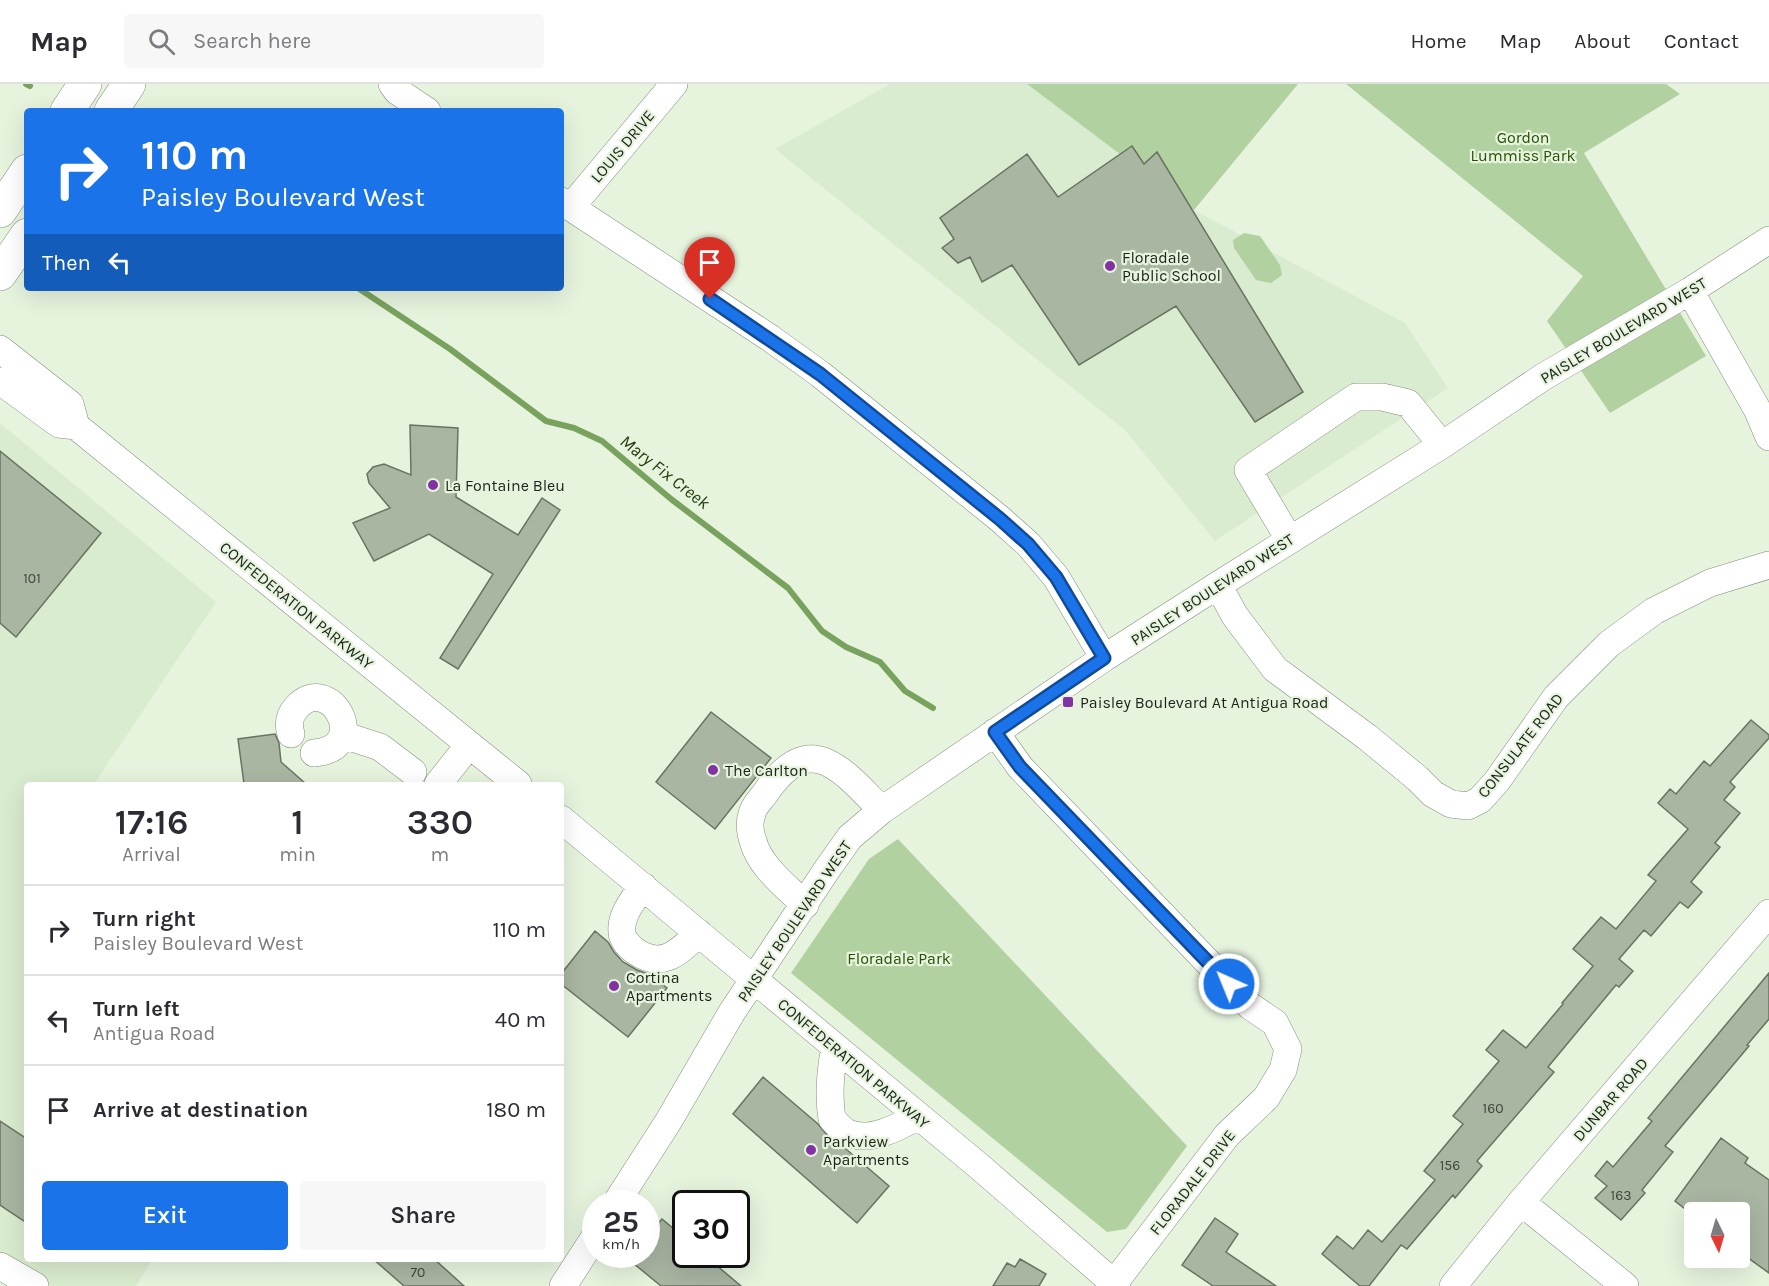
<!DOCTYPE html>
<style>
:root{--surface:#fff;--page:#f7f7f7;--text:#2b2b33;--muted:#7c7c81;--line:#e1e1e2;--accent:#1a73e8}
body{margin:0;font-family:Karla,sans-serif;background:var(--page);color:var(--text);height:100vh;display:flex;flex-direction:column;font-size:22px;white-space:nowrap}
*{box-sizing:border-box;margin:0}
p{font-size:20px;color:var(--muted)}
.icon{flex:none;width:33px;height:33px;fill:none;stroke:currentColor;stroke-width:2;stroke-linecap:round;stroke-linejoin:round}
.map{position:relative;flex:1;overflow:hidden}
.sheet{position:absolute;left:24px;top:698px;width:540px;height:480px;display:flex;flex-direction:column;background:var(--surface);border-radius:6px;box-shadow:0 6px 24px #0002}
.sheet>*{flex:none}
.banner{position:absolute;left:24px;top:24px;width:540px;height:183px;border-radius:6px;box-shadow:0 6px 24px #0002;background:#1a73e8;color:#fff;overflow:hidden}
.needle{width:39px;rotate:175deg}
.buttons{position:absolute;left:1684px;top:1118px;display:grid;gap:12px}
.buttons a{display:grid;place-items:center;width:66px;height:66px;border-radius:6px;background:var(--surface);box-shadow:0 6px 24px #0002;font-size:30px}
.speed{position:absolute;left:582px;top:1106px;display:flex;gap:12px;font-size:30px;font-weight:700;text-align:center}
.speed>*{display:grid;place-content:center;width:78px;height:78px;border-radius:50%;background:var(--surface);box-shadow:0 6px 24px #0002;line-height:1}
.speed small{font-size:15px;font-weight:400}
.speed .limit{border:3px solid #111;border-radius:9px;background:#fff;color:#111}
.pin{position:absolute;display:grid;place-items:center;width:51px;height:51px;color:#fff;margin:-62px -26px;border-radius:50% 50% 50% 0;rotate:-45deg;box-shadow:0 0 6px #0007}
.pin .icon{rotate:45deg}
.me{position:absolute;width:66px;margin:-33px;rotate:316deg;stroke-linejoin:round;filter:drop-shadow(0 0 4px #0008)}
.turn{display:flex;align-items:center;gap:21px;height:126px;padding:0 18px;font-size:27px}
.turn .icon{width:78px;height:78px;stroke-width:2.5}
.turn b{display:block;font-size:42px;line-height:51px}
.then{display:flex;align-items:center;height:57px;padding:0 18px;background:#0003;gap:12px;font-size:22px}
.eta{display:flex;justify-content:space-evenly;align-items:center;height:102px;text-align:center}
.eta b{font-size:36px;font-weight:600;line-height:42px}
.primary-button{display:flex;gap:12px;margin-top:auto;padding:12px 18px}
.primary-button a{flex:1;height:69px;border-radius:6px;background:var(--accent);color:#fff;font-size:24px;font-weight:600;line-height:69px;text-align:center}
.primary-button a+a{background:var(--page);color:var(--text)}
ul{padding:0;list-style:none}
li{display:flex;align-items:center;gap:18px;height:90px;padding:0 18px;border-top:2px solid var(--line)}
li div{flex:1}
li b{display:block;font-size:22px}
li em{font-style:normal}
header{display:flex;align-items:center;gap:36px;box-sizing:border-box;height:84px;padding:0 30px;background:var(--surface);border-bottom:2px solid var(--line)}
header strong{font-size:28px}
nav{display:flex;gap:33px;margin-inline-start:auto;font-size:21px}
.search{width:420px;height:54px;background:var(--page);display:flex;align-items:center;gap:15px;box-sizing:border-box;padding:0 21px;border-radius:6px;color:var(--muted);font-size:22px}
.map>svg:first-child{display:block}
.built{fill:#daeccf}
.green{fill:#b2d1a0}
.lines{fill:none;stroke-linecap:round;stroke-linejoin:round}
.stream{stroke:#79a25e;stroke-width:6}
.building{fill:#a9b6a2;stroke:#687461;stroke-width:1.5}
.minor-casing{stroke:#828f7b;stroke-width:28}
.major-casing{stroke:#828f7b;stroke-width:34}
.minor{stroke:#fff;stroke-width:27}
.major{stroke:#fff;stroke-width:33}
.route-casing{stroke:#114b97;stroke-width:15}
.route{stroke:#1a73e8;stroke-width:10}
.poi-dot{fill:#8133a3;stroke:#e6f4de;stroke-width:2}
.labels{text-anchor:middle;stroke-width:4.5;stroke-linejoin:round;paint-order:stroke}
.number-label{font-size:14px;fill:#41473d}
.park-label{font-size:16px;fill:#294f02;stroke:#e6f4de}
.street-label{font-size:16px;fill:#1e221b;stroke:#e6f4de}
.poi-label{font-size:16px;fill:#1e221b;stroke:#e6f4de;text-anchor:start}
.water-label{font-size:18px;font-style:italic;fill:#233e0d;stroke:#e6f4de}
</style>
<header>
<strong>Map</strong>
<div class="search"><svg class="icon" aria-label="search" viewBox="0 0 24 24"><circle cx="10" cy="10" r="6"/><path d="M15 15l6 6"/></svg>Search here</div>
<nav><a>Home</a><a>Map</a><a>About</a><a>Contact</a></nav>
</header>
<div class="map">
<svg width="1769" height="1202" viewBox="0 0 1769 1202">
<rect width="100%" height="100%" fill="#e6f4de"/>
<path class="built" d="M 890,0 L 1027,0 L 1194,126 L 1405,239 L 1448,304 L 1215,457 L 1125,346 L 775,65 Z
M 0,339 L 216,518 L 94,700 L 27,700 L 27,1174 L 153,1175 L 136,1202 L 19,1202 L 0,1190 Z"/>
<path class="green" d="M 1027,0 L 1298,0 L 1194,126 Z
M 1346,0 L 1666,0 L 1680,10 L 1584,69 L 1706,272 L 1610,329 L 1547,237 L 1583,192 Z
M 1244,149 L 1260,152 L 1280,181 L 1282,191 L 1271,199 L 1256,196 L 1234,164 L 1233,156 Z
M 898,755 L 1187,1062 L 1126,1145 L 1107,1148 L 791,889 L 869,775 Z"/>
<g class="lines">
<path class="stream" d="M 26,0 L 30,2
M 358,204 L 450,265 L 546,337 L 574,344 L 602,357 L 671,415 L 788,504 L 822,547 L 846,563 L 880,578 L 905,607 L 933,624"/>
</g>
<path class="building" d="M 1132,62 L 1144,80 L 1157,68 L 1303,308 L 1255,338 L 1176,222 L 1079,281 L 1012,181 L 982,198 L 970,173 L 958,179 L 942,164 L 954,155 L 940,134 L 1027,70 L 1058,113 Z
M 410,341 L 458,344 L 456,413 L 518,451 L 542,414 L 560,426 L 458,585 L 440,574 L 493,490 L 429,450 L 374,477 L 353,439 L 390,424 L 369,399 L 367,390 L 373,383 L 384,380 L 411,391 Z
M 0,367 L 101,449 L 16,553 L 0,539 Z
M 711,628 L 771,674 L 715,745 L 656,698 Z
M 1751,636 L 1769,651 L 1769,654 L 1730,698 L 1735,703 L 1724,716 L 1740,729 L 1715,759 L 1720,763 L 1691,798 L 1702,808 L 1688,824 L 1680,818 L 1651,852 L 1644,846 L 1619,875 L 1633,887 L 1619,903 L 1616,901 L 1548,983 L 1554,988 L 1477,1077 L 1482,1082 L 1455,1114 L 1453,1111 L 1407,1165 L 1401,1161 L 1369,1202 L 1360,1202 L 1322,1170 L 1337,1152 L 1353,1165 L 1368,1146 L 1382,1158 L 1435,1096 L 1424,1087 L 1463,1040 L 1453,1032 L 1499,977 L 1486,966 L 1503,946 L 1526,964 L 1563,920 L 1562,919 L 1593,882 L 1573,865 L 1601,833 L 1616,845 L 1656,797 L 1648,791 L 1688,745 L 1658,719 L 1670,705 L 1676,710 L 1704,677 L 1710,682 Z
M 275,650 L 279,659 L 281,678 L 306,700 L 244,700 L 238,655 Z
M 595,847 L 608,858 L 614,868 L 623,878 L 637,886 L 648,890 L 667,904 L 628,953 L 561,900 L 561,890 Z
M 1769,889 L 1769,935 L 1747,961 L 1749,962 L 1665,1062 L 1673,1068 L 1642,1106 L 1645,1109 L 1621,1136 L 1595,1114 L 1607,1102 L 1595,1092 L 1607,1077 L 1613,1083 L 1652,1037 L 1648,1034 Z
M 763,993 L 818,1040 L 832,1057 L 846,1065 L 889,1102 L 857,1139 L 733,1030 Z
M 0,1037 L 27,1055 L 27,1139 L 0,1121 Z
M 1721,1054 L 1748,1074 L 1745,1079 L 1769,1096 L 1769,1189 L 1740,1168 L 1740,1128 L 1689,1128 L 1675,1117 Z
M 1215,1134 L 1238,1150 L 1226,1168 L 1276,1202 L 1213,1202 L 1182,1181 Z
M 662,1135 L 686,1155 L 686,1170 L 703,1170 L 741,1202 L 661,1202 L 622,1170 L 646,1170 L 646,1153 Z
M 372,1174 L 433,1174 L 464,1202 L 404,1202 Z
M 1020,1175 L 1046,1190 L 1039,1202 L 993,1202 L 1007,1179 L 1015,1183 Z"/>
<g class="lines">
<defs>
<path id="minor" d="M 392,0 L 397,7 L 427,27
M 561,117 L 770,254 L 820,290 L 1000,435 L 1028,460 L 1056,493 L 1104,574
M 571,123 L 674,0
M 1690,207 L 1757,325 L 1769,353
M 0,265 L 70,320 L 76,342
M 0,297 L 59,340 L 76,342 L 518,700
M 1289,455 L 1248,386 L 1356,313 L 1382,313 L 1408,319 L 1442,361
M 1218,501 L 1235,532 L 1275,585 L 1367,653 L 1417,694 L 1433,710 L 1451,720 L 1468,722 L 1480,716 L 1497,697 L 1556,613 L 1609,560 L 1654,527 L 1710,499 L 1769,481
M 995,648 L 1020,683 L 1250,922 L 1275,939 L 1288,965 L 1283,986 L 1266,1014 L 1227,1051 L 1112,1202
M 291,650 C 288,641 289,632 296,624 C 329,586 374,664 314,669
M 343,651 L 380,663 L 413,688
M 438,700 L 469,661
M 561,735 L 980,1083 L 1117,1202
M 643,802 C 634,815 620,831 622,848 C 622,855 629,863 635,867 C 662,886 679,868 699,849
M 805,821 C 786,802 760,783 753,757 C 750,749 749,738 752,730 C 753,723 760,716 764,711 C 778,690 799,666 826,678 C 848,688 865,710 882,726
M 835,963 C 830,988 828,1010 832,1035 C 836,1039 841,1045 846,1048 C 868,1060 899,1043 918,1032
M 1521,1118 L 1625,1202
M 616,1119 L 668,1038 L 732,928 L 828,784 L 850,753 L 882,726 L 1104,574 L 1218,501 L 1442,361 L 1543,293 L 1690,207 L 1769,156
M 0,1182 L 35,1202
M 563,1202 L 596,1151
M 1453,1202 L 1521,1118 L 1769,829"/>
<path id="major" d="M 67,27 L 85,0
M 111,27 L 129,0
M 0,127 L 27,87
M 0,190 L 27,151"/>
</defs>
<use href="#minor" class="minor-casing"/>
<use href="#major" class="major-casing"/>
<use href="#minor" class="minor"/>
<use href="#major" class="major"/>
</g>
<g class="lines">
<defs>
<path id="route" d="M 710,215 L 820,290 L 1000,435 L 1028,460 L 1056,493 L 1104,574 L 995,648 L 1020,683 L 1229,900"/>
</defs>
<use href="#route" class="route-casing"/>
<use href="#route" class="route"/>
</g>
<g class="poi-dot">
<circle cx="1110" cy="182" r="6"/>
<circle cx="433" cy="401" r="6"/>
<rect x="1062" y="612" width="12" height="12" rx="3"/>
<circle cx="713" cy="686" r="6"/>
<circle cx="614" cy="902" r="6"/>
<circle cx="811" cy="1066" r="6"/>
</g>
<g class="labels">
<g class="number-label">
<text x="32" y="499">101</text>
<text x="1493" y="1029">160</text>
<text x="1450" y="1086">156</text>
<text x="1621" y="1116">163</text>
<text x="418" y="1193">70</text>
</g>
<g class="park-label">
<text x="1523" y="59">Gordon<tspan x="1523" dy="18">Lummiss Park</tspan></text>
<text x="899" y="880">Floradale Park</text>
</g>
<g class="street-label">
<text transform="translate(622 62) rotate(-50)" y="6">LOUIS DRIVE</text>
<text transform="translate(1623 246) rotate(-31)" y="6">PAISLEY BOULEVARD WEST</text>
<text transform="translate(1212 505) rotate(-33)" y="6">PAISLEY BOULEVARD WEST</text>
<text transform="translate(297 521) rotate(39)" y="6">CONFEDERATION PARKWAY</text>
<text transform="translate(1520 661) rotate(-52)" y="6">CONSULATE ROAD</text>
<text transform="translate(794 837) rotate(-56)" y="6">PAISLEY BOULEVARD WEST</text>
<text transform="translate(854 979) rotate(40)" y="6">CONFEDERATION PARKWAY</text>
<text transform="translate(1610 1015) rotate(-49)" y="6">DUNBAR ROAD</text>
<text transform="translate(1192 1098) rotate(-52)" y="6">FLORADALE DRIVE</text>
</g>
<g class="poi-label">
<text x="1122" y="179">Floradale<tspan x="1122" dy="18">Public School</tspan></text>
<text x="445" y="407">La Fontaine Bleu</text>
<text x="1080" y="624">Paisley Boulevard At Antigua Road</text>
<text x="725" y="692">The Carlton</text>
<text x="626" y="899">Cortina<tspan x="626" dy="18">Apartments</tspan></text>
<text x="823" y="1063">Parkview<tspan x="823" dy="18">Apartments</tspan></text>
</g>
<g class="water-label">
<text transform="translate(665 388) rotate(38)" y="6">Mary Fix Creek</text>
</g>
</g>
</svg>
<div class="buttons">
<a><svg class="needle" viewBox="-14 -14 28 28"><path d="M0-13l5 13h-10z" fill="#e53935"/><path d="M0 13l5-13h-10z" fill="#7c7c81"/></svg></a>
</div>
<div class="speed"><div>25<small>km/h</small></div><div class="limit">30</div></div>
<div class="pin" style="left:710px;top:215px;background:#d93025"><svg class="icon" aria-label="arrive" viewBox="0 0 24 24"><path d="M6 21V4h12l-3 4 3 4H6"/></svg></div>
<svg class="me" style="left:1229px;top:900px" viewBox="-20 -20 40 40"><circle r="17" fill="#1a73e8" stroke="#fff" stroke-width="3"/><path d="M0-11L8 9 0 5-8 9z" fill="#fff"/></svg>
<div class="banner">
<div class="turn"><svg class="icon" aria-label="right" viewBox="0 0 24 24"><path d="M7 20v-9h11M14 6l5 5-5 5"/></svg><div><b>110 m</b>Paisley Boulevard West</div></div>
<div class="then">Then<svg class="icon" aria-label="left" viewBox="0 0 24 24"><path d="M17 20v-9H6M10 6l-5 5 5 5"/></svg></div>
</div>
<section class="sheet">
<div class="eta">
<div><b>17:16</b><p>Arrival</p></div>
<div><b>1</b><p>min</p></div>
<div><b>330</b><p>m</p></div>
</div>
<ul>
<li><svg class="icon" aria-label="right" viewBox="0 0 24 24"><path d="M7 20v-9h11M14 6l5 5-5 5"/></svg><div><b>Turn right</b><p>Paisley Boulevard West</p></div><em>110 m</em></li>
<li><svg class="icon" aria-label="left" viewBox="0 0 24 24"><path d="M17 20v-9H6M10 6l-5 5 5 5"/></svg><div><b>Turn left</b><p>Antigua Road</p></div><em>40 m</em></li>
<li><svg class="icon" aria-label="arrive" viewBox="0 0 24 24"><path d="M6 21V4h12l-3 4 3 4H6"/></svg><div><b>Arrive at destination</b></div><em>180 m</em></li>
</ul>
<div class="primary-button"><a>Exit</a><a>Share</a></div>
</section>
</div>
